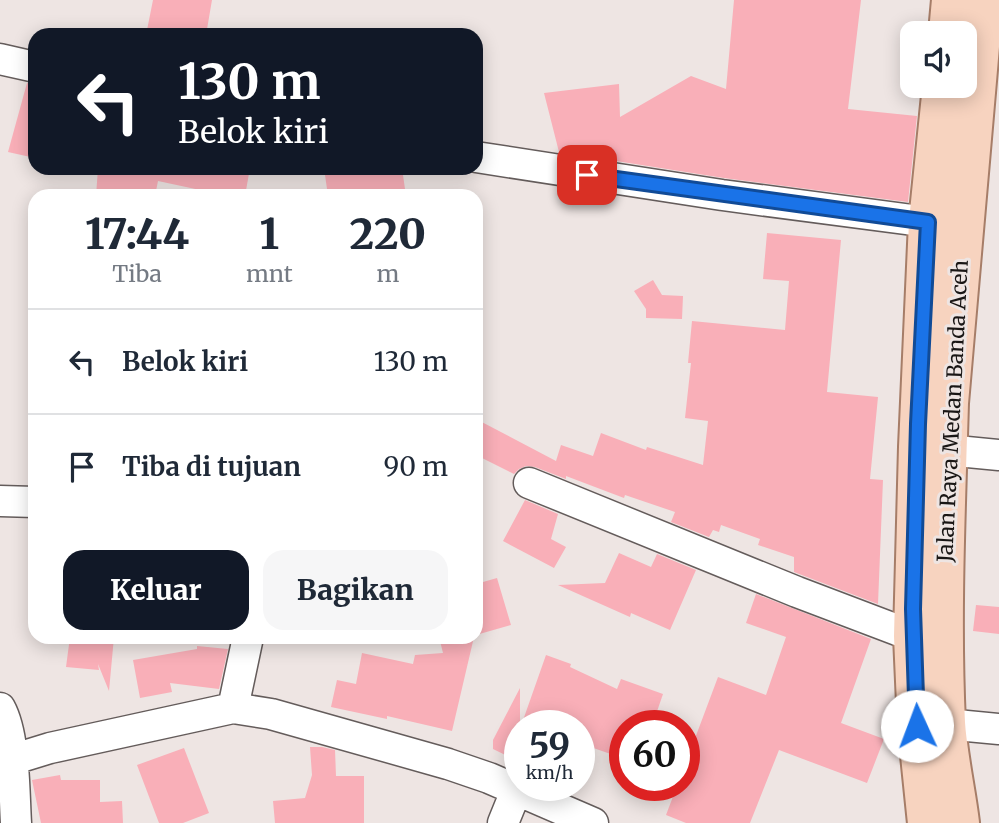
<!DOCTYPE html>
<html lang="id">
<style>
:root{--surface:#fff;--page:#f6f6f7;--text:#1f2937;--muted:#747a83;--line:#e0e1e3;--accent:#111827}
body{margin:0;font-family:Merriweather,serif;background:var(--page);color:var(--text);height:100vh;display:flex;flex-direction:column;font-size:26px;white-space:nowrap}
*{box-sizing:border-box;margin:0}
p{font-size:23px;color:var(--muted)}
.icon{flex:none;width:38px;height:38px;fill:none;stroke:currentColor;stroke-width:2;stroke-linecap:round;stroke-linejoin:round}
.map{position:relative;flex:1;overflow:hidden}
.side{position:absolute;left:28px;top:189px;width:455px;height:455px;display:flex;flex-direction:column;background:var(--surface);border-radius:21px;box-shadow:0 4px 18px #0003}
.side>*{flex:none}
.top-card{position:absolute;left:28px;top:28px;width:455px;height:147px;border-radius:21px;box-shadow:0 4px 18px #0003;background:#111827;color:#fff;overflow:hidden}
.controls{position:absolute;left:900px;top:21px;display:grid;gap:14px}
.controls a{display:grid;place-items:center;width:77px;height:77px;border-radius:14px;background:var(--surface);box-shadow:0 4px 18px #0003;font-size:35px}
.speed{position:absolute;left:504px;top:710px;display:flex;gap:14px;font-size:35px;font-weight:700;text-align:center}
.speed>*{display:grid;place-content:center;width:91px;height:91px;border-radius:50%;background:var(--surface);box-shadow:0 4px 18px #0003;line-height:1}
.speed small{font-size:18px;font-weight:400}
.speed .limit{border:10px solid #d22;background:#fff;color:#111}
.pin{position:absolute;display:grid;place-items:center;width:60px;height:60px;color:#fff;margin:-30px;border-radius:14px;box-shadow:0 4px 10px #0006}
.me{position:absolute;width:77px;margin:-38px;rotate:358deg;stroke-linejoin:round;filter:drop-shadow(0 0 5px #0008)}
.turn{display:flex;align-items:center;gap:24px;height:147px;padding:0 35px;font-size:32px}
.turn .icon{width:91px;height:91px;stroke-width:2.5}
.turn b{display:block;font-size:49px;line-height:60px}
.eta{display:flex;justify-content:space-evenly;align-items:center;height:119px;text-align:center}
.eta b{font-size:42px;font-weight:800;line-height:49px}
.action{display:flex;gap:14px;margin-top:auto;padding:14px 35px}
.action a{flex:1;height:80px;border-radius:21px;background:var(--accent);color:#fff;font-size:28px;font-weight:800;line-height:80px;text-align:center}
.action a+a{background:var(--page);color:var(--text)}
ul{padding:0;list-style:none}
li{display:flex;align-items:center;gap:21px;height:105px;padding:0 35px;border-top:2px solid var(--line)}
li div{flex:1}
li b{display:block;font-size:26px}
li em{font-style:normal}
.map>svg:first-child{display:block}
.building{fill:#f9afb8}
.lines{fill:none;stroke-linecap:round;stroke-linejoin:round}
.minor-casing{stroke:#645c5b;stroke-width:33}
.primary-casing{stroke:#a67d68;stroke-width:42}
.minor{stroke:#fff;stroke-width:30}
.primary{stroke:#f7d3bf;stroke-width:38}
.route-casing{stroke:#114b97;stroke-width:18}
.route{stroke:#1a73e8;stroke-width:12}
.labels{text-anchor:middle;stroke-width:6;stroke-linejoin:round;paint-order:stroke}
.street-label{font-size:21px;fill:#191615;stroke:#eee5e3}
</style>
<div class="map">
<svg width="999" height="823" viewBox="0 0 999 823">
<rect width="100%" height="100%" fill="#eee5e3"/>
<path class="building" d="M 153,0 L 212,0 L 206,35 L 146,35 Z
M 734,0 L 861,0 L 848,109 L 917,116 L 908,202 L 724,178 L 559,152 L 544,93 L 619,84 L 620,117 L 691,76 L 726,89 Z
M 27,83 L 35,84 L 35,158 L 8,152 Z
M 98,168 L 250,168 L 245,196 L 228,196 L 158,181 L 155,196 L 96,196 Z
M 324,168 L 402,168 L 406,196 L 328,196 Z
M 767,233 L 841,240 L 827,392 L 878,397 L 870,479 L 883,480 L 878,604 L 794,572 L 794,557 L 758,545 L 760,539 L 721,525 L 719,532 L 713,530 L 709,537 L 671,522 L 675,512 L 625,495 L 624,498 L 566,476 L 566,479 L 535,467 L 526,466 L 519,469 L 514,474 L 476,455 L 476,419 L 556,461 L 561,445 L 593,456 L 601,433 L 646,450 L 647,447 L 703,465 L 708,421 L 685,418 L 691,363 L 688,363 L 692,321 L 785,330 L 789,281 L 763,279 Z
M 653,280 L 662,295 L 683,296 L 682,319 L 646,318 L 646,309 L 634,291 Z
M 525,500 L 558,514 L 551,539 L 566,547 L 554,568 L 503,541 Z
M 619,553 L 651,567 L 657,554 L 696,570 L 670,630 L 631,613 L 630,617 L 558,585 L 605,583 Z
M 497,578 L 511,625 L 476,635 L 476,584 Z
M 756,594 L 871,639 L 841,723 L 884,739 L 867,783 L 779,750 L 750,823 L 686,823 L 666,815 L 677,786 L 684,786 L 685,765 L 718,677 L 766,695 L 786,637 L 746,623 Z
M 976,605 L 999,607 L 999,634 L 973,631 Z
M 70,637 L 114,637 L 109,691 L 98,664 L 99,670 L 66,667 Z
M 439,637 L 474,637 L 452,731 L 387,716 L 387,719 L 331,707 L 337,680 L 356,684 L 362,653 L 413,664 L 415,655 L 443,653 Z
M 197,646 L 228,649 L 219,689 L 170,683 L 172,692 L 140,698 L 133,660 L 197,649 Z
M 546,655 L 571,664 L 570,667 L 617,689 L 621,679 L 663,694 L 652,726 L 625,726 L 625,759 L 579,743 L 579,726 L 521,726 Z
M 520,688 L 520,762 L 493,749 L 493,740 Z
M 310,747 L 322,747 L 335,750 L 336,776 L 364,776 L 364,823 L 275,823 L 273,801 L 305,798 L 312,775 Z
M 184,748 L 209,813 L 183,823 L 159,823 L 137,765 Z
M 60,775 L 61,780 L 100,780 L 100,802 L 122,801 L 123,823 L 41,823 L 32,780 Z"/>
<g class="lines">
<defs>
<path id="minor" d="M 0,59 L 35,67
M 476,157 L 722,195 L 928,222
M 926,448 L 999,455
M 529,483 L 797,592 L 913,636
M 0,501 L 35,502
M 0,708 C 15,735 14,791 16,823
M 233,708 L 248,637
M 946,724 L 999,729
M 11,760 L 50,748 L 233,708 L 271,714 L 448,764 L 489,778 L 593,823
M 503,823 L 516,791"/>
<path id="primary" d="M 948,33 L 951,0
M 927,823 L 917,726 L 913,636 L 918,447 L 928,222 L 942,86
M 960,823 C 956,790 948,756 946,723 C 941,617 946,509 949,403 L 984,0"/>
</defs>
<use href="#minor" class="minor-casing"/>
<use href="#primary" class="primary-casing"/>
<use href="#minor" class="minor"/>
<use href="#primary" class="primary"/>
</g>
<g class="lines">
<defs>
<path id="route" d="M 587,175 L 928,222 L 918,424 L 913,609 L 917,726"/>
</defs>
<use href="#route" class="route-casing"/>
<use href="#route" class="route"/>
</g>
<g class="labels">
<g class="street-label">
<text transform="translate(953 411) rotate(-87)" y="7">Jalan Raya Medan Banda Aceh</text>
</g>
</g>
</svg>
<div class="controls">
<a><svg class="icon" aria-label="sound" viewBox="0 0 24 24"><path d="M4 9h4l5-4v14l-5-4H4zM17 9q2 3 0 6"/></svg></a>
</div>
<div class="speed"><div>59<small>km/h</small></div><div class="limit">60</div></div>
<div class="pin" style="left:587px;top:175px;background:#d93025"><svg class="icon" aria-label="arrive" viewBox="0 0 24 24"><path d="M6 21V4h12l-3 4 3 4H6"/></svg></div>
<svg class="me" style="left:917px;top:726px" viewBox="-20 -20 40 40"><circle r="19" fill="#fff"/><path d="M0-13L10 11 0 6-10 11z" fill="#1a73e8"/></svg>
<div class="top-card">
<div class="turn"><svg class="icon" aria-label="left" viewBox="0 0 24 24"><path d="M17 20v-9H6M10 6l-5 5 5 5"/></svg><div><b>130 m</b>Belok kiri</div></div>
</div>
<section class="side">
<div class="eta">
<div><b>17:44</b><p>Tiba</p></div>
<div><b>1</b><p>mnt</p></div>
<div><b>220</b><p>m</p></div>
</div>
<ul>
<li><svg class="icon" aria-label="left" viewBox="0 0 24 24"><path d="M17 20v-9H6M10 6l-5 5 5 5"/></svg><div><b>Belok kiri</b></div><em>130 m</em></li>
<li><svg class="icon" aria-label="arrive" viewBox="0 0 24 24"><path d="M6 21V4h12l-3 4 3 4H6"/></svg><div><b>Tiba di tujuan</b></div><em>90 m</em></li>
</ul>
<div class="action"><a>Keluar</a><a>Bagikan</a></div>
</section>
</div>
